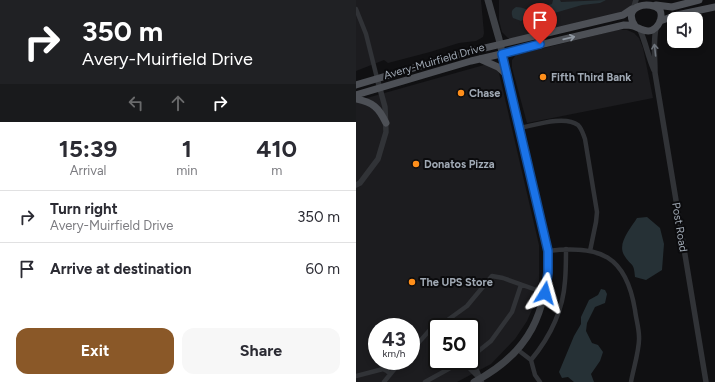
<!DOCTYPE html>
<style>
:root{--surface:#fff;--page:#f7f7f7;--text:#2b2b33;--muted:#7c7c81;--line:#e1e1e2;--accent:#8a5828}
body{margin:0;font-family:Figtree,sans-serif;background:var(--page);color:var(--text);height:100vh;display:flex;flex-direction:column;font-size:15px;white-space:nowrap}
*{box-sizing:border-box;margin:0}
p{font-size:13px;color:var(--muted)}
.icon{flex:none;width:22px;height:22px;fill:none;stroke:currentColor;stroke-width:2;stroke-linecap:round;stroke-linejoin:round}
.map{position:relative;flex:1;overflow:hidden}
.side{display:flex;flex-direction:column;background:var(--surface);width:356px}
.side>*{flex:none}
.guide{background:#202124;color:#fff;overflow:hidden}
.tools{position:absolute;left:311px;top:12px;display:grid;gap:8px}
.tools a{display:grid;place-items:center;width:36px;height:36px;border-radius:8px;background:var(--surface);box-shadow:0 2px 6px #0003;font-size:20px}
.speed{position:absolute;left:12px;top:318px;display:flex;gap:8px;font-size:20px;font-weight:700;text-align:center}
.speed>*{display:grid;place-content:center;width:52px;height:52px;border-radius:50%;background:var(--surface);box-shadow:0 2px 6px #0003;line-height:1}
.speed small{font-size:10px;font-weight:400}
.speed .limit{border:2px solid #111;border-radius:6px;background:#fff;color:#111}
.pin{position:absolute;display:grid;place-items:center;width:34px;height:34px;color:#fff;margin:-41px -17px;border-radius:50% 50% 50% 0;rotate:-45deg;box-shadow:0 0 4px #0007}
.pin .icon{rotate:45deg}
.me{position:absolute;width:44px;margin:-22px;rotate:8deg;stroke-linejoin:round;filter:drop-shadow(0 0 3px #0008)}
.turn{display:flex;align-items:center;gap:14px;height:84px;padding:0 16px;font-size:18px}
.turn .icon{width:52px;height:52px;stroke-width:2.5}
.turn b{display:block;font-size:28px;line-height:34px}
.lanes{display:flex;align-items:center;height:38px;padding:0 16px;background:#0003;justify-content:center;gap:20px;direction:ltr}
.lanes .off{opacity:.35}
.eta{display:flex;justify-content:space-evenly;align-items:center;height:68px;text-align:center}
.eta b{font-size:24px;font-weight:700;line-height:28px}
.action{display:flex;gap:8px;margin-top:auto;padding:8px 16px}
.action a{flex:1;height:46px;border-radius:12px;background:var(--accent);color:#fff;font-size:16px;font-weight:700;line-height:46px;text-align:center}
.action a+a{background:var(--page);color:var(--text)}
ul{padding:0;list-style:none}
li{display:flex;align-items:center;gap:12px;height:52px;padding:0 16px;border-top:1px solid var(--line)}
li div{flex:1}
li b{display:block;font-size:15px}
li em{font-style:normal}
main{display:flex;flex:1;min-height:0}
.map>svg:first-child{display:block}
.built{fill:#1c1c1f;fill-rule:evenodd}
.water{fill:#263136}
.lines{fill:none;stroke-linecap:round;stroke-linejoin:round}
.minor{stroke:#313337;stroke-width:4.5}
.tertiary{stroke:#313337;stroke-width:5.5}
.secondary{stroke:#3f4247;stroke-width:7}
.primary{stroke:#4d5056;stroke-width:7}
.oneway{stroke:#8f97a1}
.oneway2{stroke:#6e747c}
.route-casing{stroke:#114b97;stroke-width:10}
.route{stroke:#1a73e8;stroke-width:7}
.poi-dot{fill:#ff8f1b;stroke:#0b0b0d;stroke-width:1.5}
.labels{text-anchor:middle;stroke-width:4;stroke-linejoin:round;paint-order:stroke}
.street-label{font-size:11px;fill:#a0a9b4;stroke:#0b0b0d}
.poi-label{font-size:11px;font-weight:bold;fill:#a0a9b4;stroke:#0b0b0d;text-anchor:start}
</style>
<main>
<section class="side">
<div class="guide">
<div class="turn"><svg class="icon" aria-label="right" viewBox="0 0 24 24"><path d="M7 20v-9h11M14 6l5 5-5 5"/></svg><div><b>350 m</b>Avery-Muirfield Drive</div></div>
<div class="lanes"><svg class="icon off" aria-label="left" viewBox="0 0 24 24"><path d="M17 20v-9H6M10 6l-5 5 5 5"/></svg><svg class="icon off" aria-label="ahead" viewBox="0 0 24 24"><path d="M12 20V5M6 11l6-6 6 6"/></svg><svg class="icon" aria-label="right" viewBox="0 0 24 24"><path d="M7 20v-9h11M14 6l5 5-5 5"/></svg></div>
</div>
<div class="eta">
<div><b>15:39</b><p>Arrival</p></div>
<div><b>1</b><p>min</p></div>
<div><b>410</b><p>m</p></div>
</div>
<ul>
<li><svg class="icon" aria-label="right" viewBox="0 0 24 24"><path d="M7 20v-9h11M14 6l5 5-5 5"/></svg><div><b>Turn right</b><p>Avery-Muirfield Drive</p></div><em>350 m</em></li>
<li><svg class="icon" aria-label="arrive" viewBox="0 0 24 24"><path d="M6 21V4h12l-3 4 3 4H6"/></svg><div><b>Arrive at destination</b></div><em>60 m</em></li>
</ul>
<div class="action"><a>Exit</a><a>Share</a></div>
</section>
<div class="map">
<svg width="359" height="382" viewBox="0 0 359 382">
<rect width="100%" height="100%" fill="#101012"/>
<path class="built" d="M 0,0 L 125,0 L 128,33 L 127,37 L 120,41 L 103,43 L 74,52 L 32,63 L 28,60 L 0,71 Z
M 143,0 L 278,0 L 274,8 L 260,14 L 158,38 L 152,38 L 146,32 L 143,20 Z
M 261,30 L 271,30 L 278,33 L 283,38 L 287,48 L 297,98 L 171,123 L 156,68 L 156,60 L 160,55 Z
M 133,64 L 141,70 L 143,73 L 183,245 L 183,282 L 178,305 L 171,321 L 159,339 L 135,364 L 101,382 L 0,382 L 0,101 L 128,65 ZM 21,327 L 55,327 L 55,361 L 21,361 ZM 81,327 L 115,327 L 115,361 L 81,361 Z"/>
<path class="water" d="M 197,0 L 204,0 L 205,2 L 250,0 L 244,3 L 226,5 L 195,14 L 174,15 L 165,21 L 157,18 C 155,13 155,10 160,7 C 168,7 176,13 184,10 C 188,8 191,5 196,4 Z
M 291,217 L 304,228 L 308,244 L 306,270 L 290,280 L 279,277 C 278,261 275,267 268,255 C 261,243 275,228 281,218 Z
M 245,289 L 249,290 L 251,294 L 249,303 L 239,307 L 231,323 L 230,331 L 236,343 L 242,345 L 247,352 L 244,361 L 235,374 L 238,382 L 218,382 L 212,377 L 206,378 L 203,372 L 218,336 L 225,324 L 225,317 L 233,300 L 242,295 Z"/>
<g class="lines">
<path class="minor" d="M 0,9 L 10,34 L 21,78
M 164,128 C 179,125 209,115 222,125 C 226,129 227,134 229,139 L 241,212 L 240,222 L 234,251
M 192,251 C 244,245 270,255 279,310 C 280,319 283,328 283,337 C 284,348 277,370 275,382
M 82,327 L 111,306 L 136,276 L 147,278 L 189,293
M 162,350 L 175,360 L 179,375 L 184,382
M 55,351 L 73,331 L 81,327
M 115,357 L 135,341 L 156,312 L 165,285
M 115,357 L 126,382
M 175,360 C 194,337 207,311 209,281 C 210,270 210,260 210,249
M 108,361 L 114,369 L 124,379
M 0,376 L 27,369 L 31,371 L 34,374
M 28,382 L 45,361
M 69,382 L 107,361"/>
<path class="tertiary" d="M 278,6 L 280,0
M 300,28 C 297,43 299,57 299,73 L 350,382
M 284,30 C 290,43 292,57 298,70
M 0,185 L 4,183 L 22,159 L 30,132 L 29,107 L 21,78"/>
<path class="secondary" d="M 118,382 C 174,353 192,312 192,251 L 143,39 L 132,0"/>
<path class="primary" d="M 300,5 L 316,7 L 343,0
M 304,21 L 321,15 L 359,7
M 124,59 L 142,67 L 152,76
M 0,85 L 112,52 L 267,15 L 276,9
M 0,95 L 115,61 L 268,25 C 271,25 275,25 277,26 C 286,29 294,36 302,25 C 305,21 306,15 304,10 C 295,0 265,5 279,26
M 0,99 C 17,102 23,108 30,123"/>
</g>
<defs><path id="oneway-shaft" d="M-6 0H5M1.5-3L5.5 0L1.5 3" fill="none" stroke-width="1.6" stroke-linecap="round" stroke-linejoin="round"/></defs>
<use class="oneway" href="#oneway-shaft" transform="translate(213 38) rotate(-13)"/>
<use class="oneway2" href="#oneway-shaft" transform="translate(299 50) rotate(-96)"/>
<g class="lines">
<defs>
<path id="route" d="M 184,44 L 146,54 L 192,251 L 192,273 L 189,293"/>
</defs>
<use href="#route" class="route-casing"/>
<use href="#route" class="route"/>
</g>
<g class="poi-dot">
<circle cx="187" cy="77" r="4"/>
<circle cx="105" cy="93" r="4"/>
<circle cx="60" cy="164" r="4"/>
<circle cx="56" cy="282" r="4"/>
</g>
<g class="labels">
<g class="street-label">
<text transform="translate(78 61) rotate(-16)" y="4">Avery-Muirfield Drive</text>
<text transform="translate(324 227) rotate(81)" y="4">Post Road</text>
</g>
<g class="poi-label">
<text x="195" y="81">Fifth Third Bank</text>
<text x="113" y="97">Chase</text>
<text x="68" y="168">Donatos Pizza</text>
<text x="64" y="286">The UPS Store</text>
</g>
</g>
</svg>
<div class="tools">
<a><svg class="icon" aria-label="sound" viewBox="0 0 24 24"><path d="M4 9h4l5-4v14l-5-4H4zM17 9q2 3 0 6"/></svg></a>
</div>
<div class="speed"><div>43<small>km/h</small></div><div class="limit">50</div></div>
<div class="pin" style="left:184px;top:44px;background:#d93025"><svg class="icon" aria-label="arrive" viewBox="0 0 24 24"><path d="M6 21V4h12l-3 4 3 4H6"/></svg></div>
<svg class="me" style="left:189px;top:293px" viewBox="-20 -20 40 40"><path d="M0-17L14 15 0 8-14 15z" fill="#1a73e8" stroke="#fff" stroke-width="4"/></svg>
</div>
</main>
